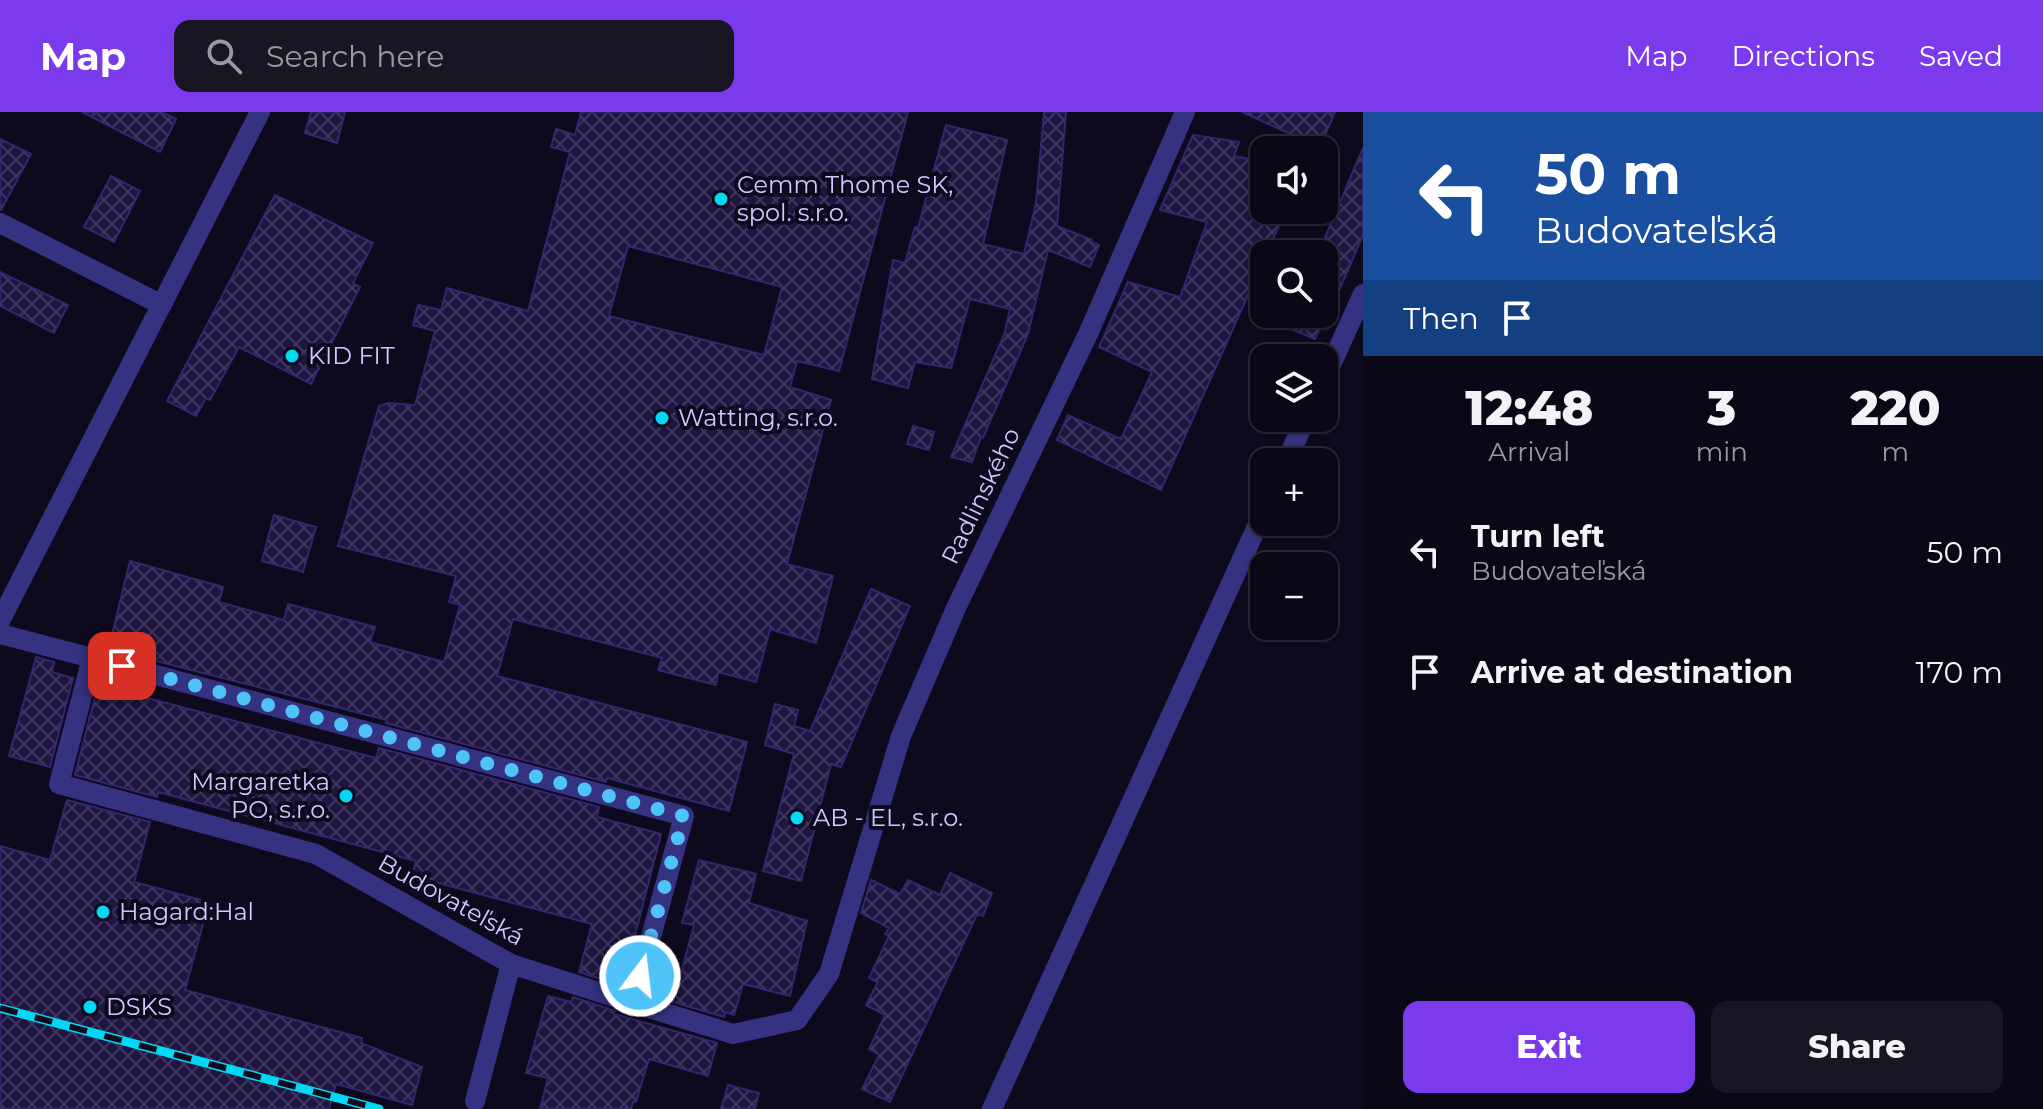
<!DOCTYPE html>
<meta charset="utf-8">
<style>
:root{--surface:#0a0816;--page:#181623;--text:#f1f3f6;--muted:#999aa1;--line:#2a2935;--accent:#7c3aed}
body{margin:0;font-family:Montserrat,sans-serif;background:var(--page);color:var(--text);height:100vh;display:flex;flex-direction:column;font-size:30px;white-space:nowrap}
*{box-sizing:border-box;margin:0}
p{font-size:26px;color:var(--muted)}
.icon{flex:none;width:44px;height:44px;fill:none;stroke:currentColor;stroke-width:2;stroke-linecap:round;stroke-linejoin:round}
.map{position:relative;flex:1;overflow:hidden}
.drawer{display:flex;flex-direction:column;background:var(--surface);width:680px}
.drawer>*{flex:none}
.hud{background:#1a4fa0;color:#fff;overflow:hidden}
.fabs{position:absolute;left:1250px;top:24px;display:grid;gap:16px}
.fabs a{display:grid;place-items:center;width:88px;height:88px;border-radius:16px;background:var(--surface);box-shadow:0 2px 6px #0004,0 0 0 2px var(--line);font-size:40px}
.pin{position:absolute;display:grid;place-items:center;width:68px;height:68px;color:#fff;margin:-34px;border-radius:16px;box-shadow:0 4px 12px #0006}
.me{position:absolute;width:88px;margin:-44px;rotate:15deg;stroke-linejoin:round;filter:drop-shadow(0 0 6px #0008)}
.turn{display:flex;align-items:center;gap:28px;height:168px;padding:0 40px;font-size:36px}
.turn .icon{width:104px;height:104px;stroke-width:2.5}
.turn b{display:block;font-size:56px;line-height:68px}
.then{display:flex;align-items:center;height:76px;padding:0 40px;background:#0003;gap:16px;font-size:30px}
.eta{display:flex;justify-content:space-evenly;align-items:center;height:136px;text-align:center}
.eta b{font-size:48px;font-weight:800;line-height:56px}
.primary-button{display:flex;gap:16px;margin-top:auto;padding:16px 40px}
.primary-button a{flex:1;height:92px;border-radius:16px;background:var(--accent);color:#fff;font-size:32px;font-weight:800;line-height:92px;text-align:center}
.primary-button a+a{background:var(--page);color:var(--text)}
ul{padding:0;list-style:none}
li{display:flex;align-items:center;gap:24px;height:120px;padding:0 40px}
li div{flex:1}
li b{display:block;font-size:30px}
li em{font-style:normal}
header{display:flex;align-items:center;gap:48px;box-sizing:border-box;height:112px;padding:0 40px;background:var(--accent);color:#fff}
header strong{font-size:38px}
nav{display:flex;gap:44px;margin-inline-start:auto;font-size:28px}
.search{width:560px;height:72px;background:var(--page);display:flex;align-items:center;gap:20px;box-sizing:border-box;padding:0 28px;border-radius:16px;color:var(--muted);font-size:30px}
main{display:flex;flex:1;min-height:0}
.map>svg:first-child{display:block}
.building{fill:url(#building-cross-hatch);stroke:#34266e;stroke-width:2;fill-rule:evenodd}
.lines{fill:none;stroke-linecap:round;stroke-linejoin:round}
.minor{stroke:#353281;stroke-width:20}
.rail-casing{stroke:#00d9f3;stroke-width:9}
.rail{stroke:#0e0a1e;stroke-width:6;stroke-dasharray:18;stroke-linecap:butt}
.route{stroke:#4fc3f7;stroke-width:14;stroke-dasharray:0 25.2}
.poi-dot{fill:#00d9f3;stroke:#0e0a1e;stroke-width:3}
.labels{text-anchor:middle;stroke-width:8;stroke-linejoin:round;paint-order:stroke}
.poi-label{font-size:24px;fill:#cfc8ff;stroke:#0e0a1e;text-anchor:start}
.street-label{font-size:24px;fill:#cfc8ff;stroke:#0e0a1e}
</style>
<header>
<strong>Map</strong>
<div class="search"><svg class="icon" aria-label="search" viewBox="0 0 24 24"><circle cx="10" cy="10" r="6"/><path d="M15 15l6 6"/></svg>Search here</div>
<nav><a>Map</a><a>Directions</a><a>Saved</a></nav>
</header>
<main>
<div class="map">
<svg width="1363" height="997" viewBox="0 0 1363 997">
<defs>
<pattern id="building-cross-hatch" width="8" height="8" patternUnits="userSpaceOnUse" patternTransform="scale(2)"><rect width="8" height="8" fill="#1e1541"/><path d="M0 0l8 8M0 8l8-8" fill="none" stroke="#3e365e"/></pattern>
</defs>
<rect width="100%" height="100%" fill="#0e0a1e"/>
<path class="building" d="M 82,0 L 162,0 L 176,7 L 160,40 Z
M 311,0 L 345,0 L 337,31 L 305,21 Z
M 581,0 L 908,0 L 839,259 L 797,249 L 790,275 L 831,288 L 787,452 L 833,464 L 816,531 L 770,517 L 756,570 L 718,560 L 716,573 L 658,558 L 662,546 L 513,507 L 497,564 L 747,630 L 729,699 L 607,666 L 606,670 L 386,611 L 387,608 L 113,538 L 109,535 L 130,449 L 223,475 L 219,490 L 284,508 L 288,492 L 375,515 L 370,530 L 444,550 L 460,493 L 449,490 L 456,464 L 338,434 L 379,294 L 388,291 L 415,293 L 435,219 L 413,213 L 418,193 L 441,198 L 447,176 L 528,199 L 570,40 L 551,35 L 556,17 L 575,23 ZM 628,134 L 782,175 L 764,243 L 609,204 Z
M 1044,0 L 1066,0 L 1057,114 L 1092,128 L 1091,130 L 1099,133 L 1090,155 L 1048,138 L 1028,222 L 983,326 L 981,325 L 972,350 L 951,345 L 1004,223 L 1010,197 L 970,187 L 951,256 L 915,250 L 908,276 L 872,267 L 893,148 L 905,151 L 915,115 L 918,116 L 946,13 L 1007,28 L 983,132 L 1024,142 L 1036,91 Z
M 1242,0 L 1335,0 L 1320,35 L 1313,33 L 1312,37 L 1295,30 L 1297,25 Z
M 1193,23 L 1239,30 L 1234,44 L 1264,50 L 1264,98 L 1286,98 L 1161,378 L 1057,328 L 1068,303 L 1121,327 L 1152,260 L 1099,235 L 1128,170 L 1180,185 L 1207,110 L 1160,98 Z
M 0,27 L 31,42 L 1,98 L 0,98 Z
M 1363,36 L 1363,123 L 1324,214 L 1324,206 L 1315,227 L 1257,203 L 1324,202 L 1324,142 L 1318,142 Z
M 111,64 L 140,79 L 114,130 L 84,115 Z
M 275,83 L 373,131 L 353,171 L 360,175 L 311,272 L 239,235 L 210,288 L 206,286 L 196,304 L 167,289 Z
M 0,160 L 68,193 L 54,221 L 0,194 Z
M 913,314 L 934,320 L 929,338 L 907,332 Z
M 274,403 L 316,415 L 303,460 L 262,449 Z
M 871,477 L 910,494 L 841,655 L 831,652 L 801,769 L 763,759 L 794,642 L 765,633 L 775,592 L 798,598 L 794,614 L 810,619 Z
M 36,545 L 54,550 L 52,560 L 73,566 L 50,655 L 9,644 Z
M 98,573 L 376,646 L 379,636 L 599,695 L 597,705 L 661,722 L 622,874 L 579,860 L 592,812 L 412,764 L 416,749 L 158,680 L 157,685 L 75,663 Z
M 67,688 L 150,710 L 134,770 L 209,790 L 185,878 L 362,926 L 361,931 L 422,955 L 412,993 L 336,972 L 329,997 L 0,997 L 0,734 L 50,748 Z
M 699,748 L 756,762 L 749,791 L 807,809 L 790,884 L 743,872 L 734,903 L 725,900 L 724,905 L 673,890 L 694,813 L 682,811 Z
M 950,761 L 992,781 L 983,804 L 977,802 L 890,990 L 862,977 L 879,943 L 869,937 L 885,903 L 866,893 L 878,870 L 869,866 L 889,824 L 885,822 L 889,816 L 861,801 L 871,768 L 900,782 L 908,768 L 940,783 Z
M 548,884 L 571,890 L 573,885 L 615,899 L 614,902 L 717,931 L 708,964 L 649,947 L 636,990 L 633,990 L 631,997 L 540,997 L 548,966 L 526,961 Z
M 728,973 L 759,981 L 755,997 L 721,997 Z"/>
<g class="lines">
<path class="minor" d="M 0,111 L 162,193
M 1324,268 L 1363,182
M 1286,350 L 1306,306
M 0,509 L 260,0
M 0,522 L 92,546 L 684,704 L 633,891 L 511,852 L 316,742 L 59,672 L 92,546
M 633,891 L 733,922 L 797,908 L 829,862 L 901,624 L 956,496 L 1088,222 L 1185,0
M 475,989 L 511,852
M 992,997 L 1264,399"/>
<defs>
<path id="rail" d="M 0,896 L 379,997"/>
</defs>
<use href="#rail" class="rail-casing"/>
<use href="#rail" class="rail"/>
</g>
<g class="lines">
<path class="route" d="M 122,554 L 684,704 L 640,864"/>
</g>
<g class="poi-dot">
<circle cx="721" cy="87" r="8"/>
<circle cx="292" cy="244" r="8"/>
<circle cx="662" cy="306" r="8"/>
<circle cx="346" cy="684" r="8"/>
<circle cx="797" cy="706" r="8"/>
<circle cx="103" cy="800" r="8"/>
<circle cx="90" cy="895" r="8"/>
</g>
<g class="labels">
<g class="poi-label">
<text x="737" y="81">Cemm Thome SK,<tspan x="737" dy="28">spol. s.r.o.</tspan></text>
<text x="308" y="252">KID FIT</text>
<text x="678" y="314">Watting, s.r.o.</text>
<text x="330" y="678" text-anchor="end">Margaretka<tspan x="330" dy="28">PO, s.r.o.</tspan></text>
<text x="813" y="714">AB - EL, s.r.o.</text>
<text x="119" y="808">Hagard:Hal</text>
<text x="106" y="903">DSKS</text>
</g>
<g class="street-label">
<text transform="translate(981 384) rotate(-64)" y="8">Radlinského</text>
<text transform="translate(451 788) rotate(29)" y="8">Budovateľská</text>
</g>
</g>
</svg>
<div class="fabs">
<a><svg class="icon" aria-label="sound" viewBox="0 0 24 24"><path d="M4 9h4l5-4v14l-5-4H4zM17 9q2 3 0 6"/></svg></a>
<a><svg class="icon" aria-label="search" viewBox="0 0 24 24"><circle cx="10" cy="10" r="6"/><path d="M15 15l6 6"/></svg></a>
<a><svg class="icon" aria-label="layers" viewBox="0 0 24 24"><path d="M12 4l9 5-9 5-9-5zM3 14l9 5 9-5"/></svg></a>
<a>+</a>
<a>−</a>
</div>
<div class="pin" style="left:122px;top:554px;background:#d93025"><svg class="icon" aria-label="arrive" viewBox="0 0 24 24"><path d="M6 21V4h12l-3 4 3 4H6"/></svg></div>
<svg class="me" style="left:640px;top:864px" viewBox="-20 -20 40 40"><circle r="17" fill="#4fc3f7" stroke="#fff" stroke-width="3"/><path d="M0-11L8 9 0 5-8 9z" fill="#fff"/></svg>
</div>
<section class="drawer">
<div class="hud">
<div class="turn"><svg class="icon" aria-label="left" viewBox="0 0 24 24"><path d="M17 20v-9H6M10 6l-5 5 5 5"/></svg><div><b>50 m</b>Budovateľská</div></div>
<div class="then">Then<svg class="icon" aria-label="arrive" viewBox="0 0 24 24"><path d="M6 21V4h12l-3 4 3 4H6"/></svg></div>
</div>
<div class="eta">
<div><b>12:48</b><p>Arrival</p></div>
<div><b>3</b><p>min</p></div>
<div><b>220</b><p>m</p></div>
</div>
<ul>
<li><svg class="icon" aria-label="left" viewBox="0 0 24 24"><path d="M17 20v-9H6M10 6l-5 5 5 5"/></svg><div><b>Turn left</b><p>Budovateľská</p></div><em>50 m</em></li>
<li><svg class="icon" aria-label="arrive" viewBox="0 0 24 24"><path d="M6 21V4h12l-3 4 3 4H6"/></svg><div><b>Arrive at destination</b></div><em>170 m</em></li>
</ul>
<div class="primary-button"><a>Exit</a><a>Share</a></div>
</section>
</main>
